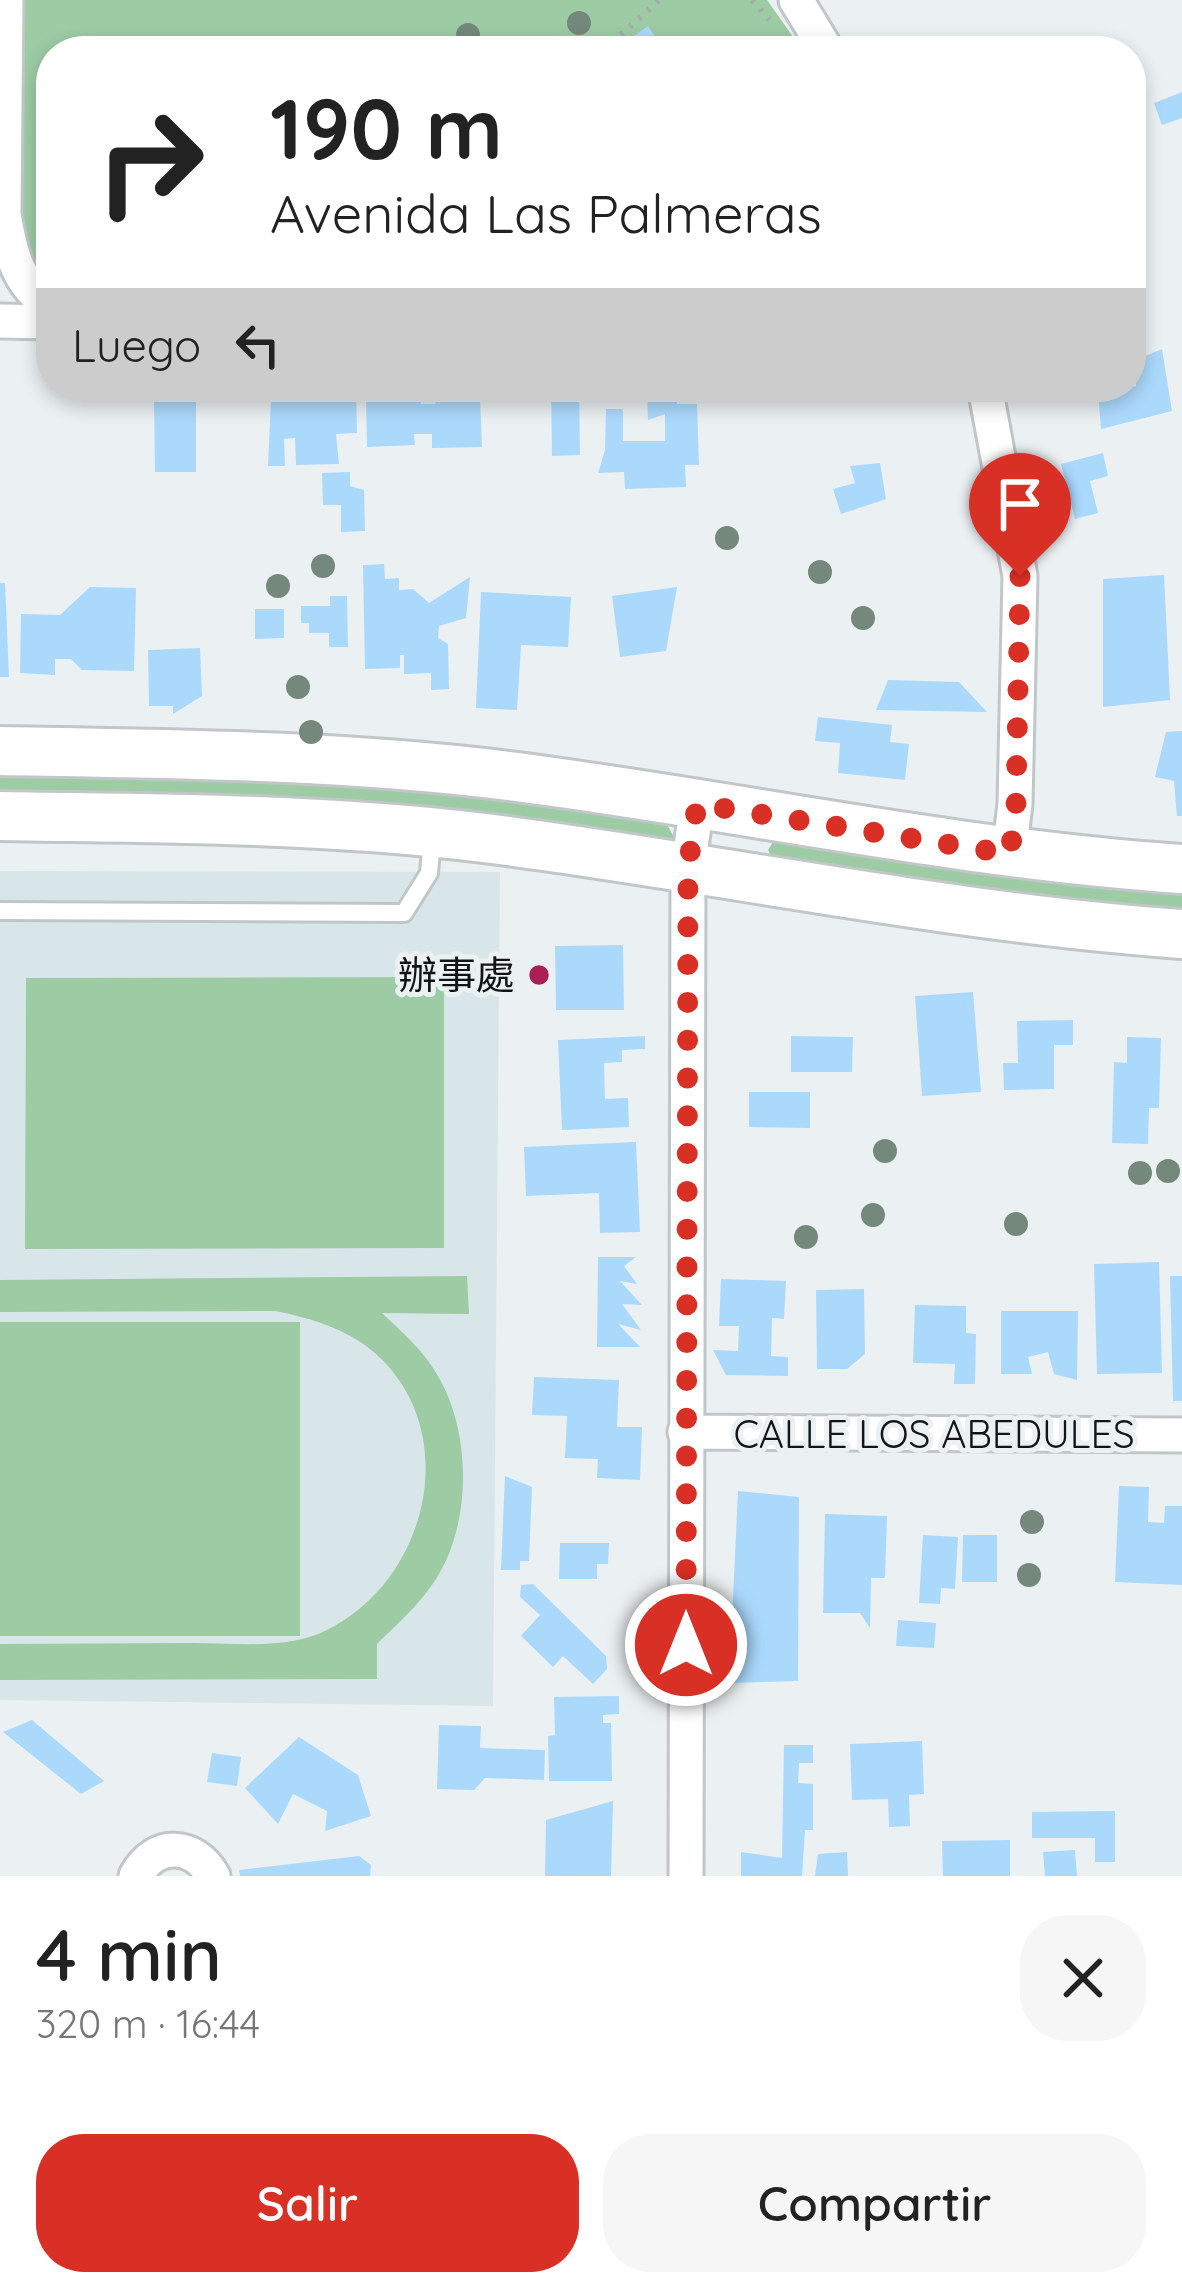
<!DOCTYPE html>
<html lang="es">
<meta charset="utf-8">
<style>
:root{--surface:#fff;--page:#f6f6f6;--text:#222;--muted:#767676;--accent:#d93025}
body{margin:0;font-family:Quicksand,"Noto Sans SC",sans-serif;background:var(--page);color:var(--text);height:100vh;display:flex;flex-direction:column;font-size:45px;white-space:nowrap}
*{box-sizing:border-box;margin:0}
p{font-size:39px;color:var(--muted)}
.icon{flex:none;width:66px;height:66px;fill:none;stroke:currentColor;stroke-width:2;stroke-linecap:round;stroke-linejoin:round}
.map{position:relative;height:1876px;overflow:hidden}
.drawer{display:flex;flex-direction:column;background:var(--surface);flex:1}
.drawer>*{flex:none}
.guide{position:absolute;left:36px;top:36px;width:1110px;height:366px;border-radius:48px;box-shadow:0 6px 18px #0003;background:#fff;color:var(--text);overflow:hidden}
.pin{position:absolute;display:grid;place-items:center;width:102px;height:102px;color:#fff;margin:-123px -51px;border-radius:50% 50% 50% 0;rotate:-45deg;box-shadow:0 0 12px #0007}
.pin .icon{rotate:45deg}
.me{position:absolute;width:132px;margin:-66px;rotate:0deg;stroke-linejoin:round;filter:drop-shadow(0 0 9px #0008)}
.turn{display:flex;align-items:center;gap:42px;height:252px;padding:0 36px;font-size:54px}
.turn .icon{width:156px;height:156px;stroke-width:2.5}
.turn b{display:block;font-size:84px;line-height:102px}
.then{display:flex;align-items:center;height:114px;padding:0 36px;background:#0003;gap:24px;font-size:45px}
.round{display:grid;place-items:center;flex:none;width:126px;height:126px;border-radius:48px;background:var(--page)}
.headline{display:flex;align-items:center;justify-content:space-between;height:204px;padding:0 36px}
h1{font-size:72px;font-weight:600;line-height:90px}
.primary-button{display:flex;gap:24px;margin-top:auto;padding:24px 36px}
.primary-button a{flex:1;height:138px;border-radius:48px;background:var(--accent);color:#fff;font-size:48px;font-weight:600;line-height:138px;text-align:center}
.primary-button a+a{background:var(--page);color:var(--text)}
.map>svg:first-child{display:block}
.built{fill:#d8e6e9}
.green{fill:#9ccba4}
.building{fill:#abd9fc}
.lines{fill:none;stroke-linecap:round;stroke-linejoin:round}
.lane-casing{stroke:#c1c7c8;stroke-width:22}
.street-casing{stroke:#c1c7c8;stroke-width:39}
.secondary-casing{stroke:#c1c7c8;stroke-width:54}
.path{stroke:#a7abac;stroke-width:6;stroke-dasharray:3 9;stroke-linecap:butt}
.lane{stroke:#fff;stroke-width:16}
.street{stroke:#fff;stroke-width:33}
.secondary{stroke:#fff;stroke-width:48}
.tree{fill:#74887b}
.route{stroke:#d93025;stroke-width:21;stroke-dasharray:0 37.8}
.poi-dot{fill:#ae1e56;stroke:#ebf0f2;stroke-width:4.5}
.labels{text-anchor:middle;stroke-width:10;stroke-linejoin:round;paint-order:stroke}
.poi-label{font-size:39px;fill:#121415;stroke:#ebf0f2;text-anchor:end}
.street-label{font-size:39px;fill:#121415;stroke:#ebf0f2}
</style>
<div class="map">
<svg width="1182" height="1876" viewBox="0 0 1182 1876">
<rect width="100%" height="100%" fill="#ebf0f2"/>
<path class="built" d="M 0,871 L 500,872 L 493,1706 L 0,1700 Z"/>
<path class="green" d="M 14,0 L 767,0 L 803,51 L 51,51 L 51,285 L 20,246 Z
M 0,766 L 321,772 L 665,821 L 674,837 L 665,847 L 0,798 Z
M 773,842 L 947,862 L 1182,880 L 1182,916 L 1088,911 L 772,858 L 768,850 Z
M 444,977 L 444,1248 L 25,1249 L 26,978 Z
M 467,1276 L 469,1314 L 382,1313 C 402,1332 424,1351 438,1376 C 472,1434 472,1526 434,1582 C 418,1606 397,1624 377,1644 L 377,1679 L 0,1680 L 0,1644 C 64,1644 128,1643 192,1643 C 234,1643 288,1650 327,1630 C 428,1580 464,1432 375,1353 C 347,1329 311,1318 275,1311 L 0,1312 L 0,1280 Z
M 0,1322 L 300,1322 L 300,1636 L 0,1636 Z"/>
<path class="building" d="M 648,26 L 665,51 L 613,51 Z
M 1182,92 L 1182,118 L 1162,125 L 1154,103 Z
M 1162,349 L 1172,411 L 1101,429 L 1098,392 L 1136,386 L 1134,361 Z
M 305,387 L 356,387 L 357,433 L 336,434 L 339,464 L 296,465 L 295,438 L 284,439 L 285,466 L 268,466 L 271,400 L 305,399 Z
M 551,387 L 579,387 L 580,455 L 552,456 Z
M 647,387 L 677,387 L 677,404 L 697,404 L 699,465 L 685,465 L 686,487 L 625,489 L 624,472 L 598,473 L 605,450 L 606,409 L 623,409 L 623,441 L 665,441 L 665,414 L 648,420 Z
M 420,394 L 421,404 L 435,404 L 438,397 L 480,395 L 482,447 L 432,448 L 432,434 L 414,434 L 415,445 L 367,447 L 366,396 Z
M 196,399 L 196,472 L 155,472 L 154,400 Z
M 1103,453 L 1108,476 L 1090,481 L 1098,513 L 1075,519 L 1061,464 Z
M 880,463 L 886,499 L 841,514 L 833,489 L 855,483 L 850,466 Z
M 350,472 L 350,486 L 364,490 L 365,531 L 341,532 L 341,505 L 323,505 L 322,473 Z
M 384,564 L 385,579 L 399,578 L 399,590 L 413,589 L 429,603 L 470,577 L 466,618 L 439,626 L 438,638 L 448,644 L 449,689 L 431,690 L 431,673 L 404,674 L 404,655 L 400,655 L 400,668 L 365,669 L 363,565 Z
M 1164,575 L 1170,700 L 1103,707 L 1103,579 Z
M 0,583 L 5,583 L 9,677 L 0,677 Z
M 90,587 L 136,588 L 134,671 L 82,670 L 71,659 L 55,659 L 55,675 L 20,673 L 21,614 L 60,615 Z
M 677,587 L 666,651 L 620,657 L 612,596 Z
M 481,592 L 571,597 L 568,647 L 521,645 L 517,710 L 476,708 Z
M 330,596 L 347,596 L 348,647 L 329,647 L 329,633 L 309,633 L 309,623 L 301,623 L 301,606 L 330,606 Z
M 255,609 L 284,609 L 284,638 L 255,639 Z
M 200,648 L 202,696 L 173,714 L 173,706 L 149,706 L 148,650 Z
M 888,680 L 959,682 L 987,712 L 876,710 Z
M 818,717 L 892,725 L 890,742 L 909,744 L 905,780 L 838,773 L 840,743 L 815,741 Z
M 1182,731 L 1182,816 L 1177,816 L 1174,781 L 1155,777 L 1166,732 Z
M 623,945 L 624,1010 L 556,1010 L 555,946 Z
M 973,992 L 981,1092 L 922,1096 L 915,996 Z
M 1073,1020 L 1073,1045 L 1054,1045 L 1054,1089 L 1004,1090 L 1003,1063 L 1018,1063 L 1017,1021 Z
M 645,1036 L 645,1049 L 622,1050 L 622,1062 L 604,1063 L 605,1099 L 628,1098 L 629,1127 L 562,1130 L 558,1040 Z
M 791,1036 L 853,1037 L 852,1072 L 791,1072 Z
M 1127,1037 L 1161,1038 L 1159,1108 L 1149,1108 L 1148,1144 L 1112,1143 L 1114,1062 L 1127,1063 Z
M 749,1092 L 810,1092 L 810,1128 L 749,1127 Z
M 636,1142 L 640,1232 L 600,1233 L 599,1193 L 526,1196 L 524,1147 Z
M 598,1257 L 636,1257 L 624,1266 L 637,1284 L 620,1281 L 642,1305 L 622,1304 L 641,1330 L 618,1324 L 640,1347 L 597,1347 Z
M 1159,1262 L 1162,1373 L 1097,1374 L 1094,1264 Z
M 1170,1276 L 1182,1276 L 1182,1401 L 1173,1401 Z
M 721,1279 L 786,1281 L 784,1319 L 772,1318 L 771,1356 L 788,1357 L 788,1376 L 726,1375 L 713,1350 L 738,1351 L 739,1326 L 719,1326 Z
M 864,1289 L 865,1354 L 847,1369 L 817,1369 L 816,1290 Z
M 915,1305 L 966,1306 L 966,1333 L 976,1334 L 975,1384 L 954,1384 L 955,1364 L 913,1363 Z
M 1001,1311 L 1078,1311 L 1077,1380 L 1054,1374 L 1048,1352 L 1028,1357 L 1032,1374 L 1001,1374 Z
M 534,1377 L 619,1380 L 617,1427 L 642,1427 L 640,1480 L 597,1478 L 598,1459 L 565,1458 L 567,1416 L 532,1415 Z
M 505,1476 L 532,1487 L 529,1561 L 520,1561 L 520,1570 L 501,1570 Z
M 1119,1486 L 1149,1487 L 1148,1522 L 1164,1523 L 1165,1506 L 1182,1506 L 1182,1585 L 1115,1582 Z
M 738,1491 L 799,1497 L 798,1681 L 729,1683 Z
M 825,1514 L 887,1516 L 885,1578 L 871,1578 L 870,1628 L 860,1613 L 823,1613 Z
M 923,1535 L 958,1537 L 955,1589 L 941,1588 L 940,1604 L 919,1603 Z
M 963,1535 L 997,1535 L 997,1582 L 962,1582 Z
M 560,1543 L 609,1543 L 608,1564 L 597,1564 L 597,1579 L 559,1579 Z
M 533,1584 L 606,1656 L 607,1669 L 593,1684 L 563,1656 L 553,1667 L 521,1636 L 540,1615 L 520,1597 L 521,1585 Z
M 898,1620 L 936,1623 L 934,1648 L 896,1646 Z
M 619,1696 L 619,1714 L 603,1715 L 603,1723 L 611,1723 L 612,1781 L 549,1781 L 548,1736 L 555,1735 L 554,1697 Z
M 32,1720 L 104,1781 L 81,1794 L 3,1732 Z
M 439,1725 L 481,1726 L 480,1748 L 545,1750 L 544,1780 L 485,1778 L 474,1790 L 437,1789 Z
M 299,1737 L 358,1775 L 371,1816 L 325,1831 L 327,1811 L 293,1794 L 278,1824 L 245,1788 Z
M 922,1741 L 924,1794 L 909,1795 L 910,1826 L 889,1827 L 888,1799 L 852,1800 L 850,1744 Z
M 784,1745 L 813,1745 L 813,1763 L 799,1763 L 798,1783 L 813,1784 L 813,1830 L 805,1830 L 802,1876 L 741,1876 L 741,1852 L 782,1858 Z
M 212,1753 L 241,1757 L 237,1786 L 207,1782 Z
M 613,1801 L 611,1876 L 545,1876 L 546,1820 Z
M 1115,1811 L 1115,1862 L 1095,1862 L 1095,1838 L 1032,1838 L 1032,1812 Z
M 1010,1840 L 1010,1876 L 943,1876 L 942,1841 Z
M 1075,1850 L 1077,1876 L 1045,1876 L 1043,1852 Z
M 847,1852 L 848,1876 L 815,1876 L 818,1854 Z
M 359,1856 L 371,1865 L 370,1876 L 240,1876 L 239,1870 Z"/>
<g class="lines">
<defs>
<path id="lane" d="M 0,911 L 404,913 L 429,873 L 432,839"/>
<path id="street" d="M 796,0 L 827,51
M 4,214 C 10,250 17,286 51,305
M 0,224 L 4,214 L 6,0
M 0,321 L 51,322
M 985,387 L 1020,576 L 1015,804 L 1009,854
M 685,1432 L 1182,1435
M 136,1876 C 155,1841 194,1842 213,1876
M 686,1876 L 688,868 L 697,804"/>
<path id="secondary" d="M 0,751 C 173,754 345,755 517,777 C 739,806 958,854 1182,869
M 0,816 C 170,819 339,818 508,841 C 733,871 955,918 1182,934"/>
</defs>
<use href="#lane" class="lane-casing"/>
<use href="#street" class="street-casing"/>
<use href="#secondary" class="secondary-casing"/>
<path class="path" d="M 752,0 L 769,20
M 603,51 L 659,0"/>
<use href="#lane" class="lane"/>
<use href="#street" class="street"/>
<use href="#secondary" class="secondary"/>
</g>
<g class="tree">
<circle cx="579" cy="23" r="12"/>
<circle cx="468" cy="35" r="12"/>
<circle cx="727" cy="538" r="12"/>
<circle cx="323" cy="566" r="12"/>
<circle cx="820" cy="572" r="12"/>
<circle cx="278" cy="586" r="12"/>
<circle cx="863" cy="618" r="12"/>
<circle cx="298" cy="687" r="12"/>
<circle cx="311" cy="732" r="12"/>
<circle cx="885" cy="1151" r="12"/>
<circle cx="1168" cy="1171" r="12"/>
<circle cx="1140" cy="1173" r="12"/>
<circle cx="873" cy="1215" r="12"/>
<circle cx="1016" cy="1224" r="12"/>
<circle cx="806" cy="1237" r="12"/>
<circle cx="1032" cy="1522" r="12"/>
<circle cx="1029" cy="1575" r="12"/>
</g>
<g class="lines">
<path class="route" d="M 686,1645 L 688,868 L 697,804 L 1010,854 L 1016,805 L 1020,576"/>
</g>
<circle class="poi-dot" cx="539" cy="975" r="12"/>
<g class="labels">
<g class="poi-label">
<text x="515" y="989">辦事處</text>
</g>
<g class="street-label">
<text x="934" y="1448">CALLE LOS ABEDULES</text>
</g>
</g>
</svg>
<div class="pin" style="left:1020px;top:576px;background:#d93025"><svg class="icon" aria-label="arrive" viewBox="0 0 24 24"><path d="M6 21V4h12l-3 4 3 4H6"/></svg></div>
<svg class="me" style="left:686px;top:1645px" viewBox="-20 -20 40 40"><circle r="17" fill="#d93025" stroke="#fff" stroke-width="3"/><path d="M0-11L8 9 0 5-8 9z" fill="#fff"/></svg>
<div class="guide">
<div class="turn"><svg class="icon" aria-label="right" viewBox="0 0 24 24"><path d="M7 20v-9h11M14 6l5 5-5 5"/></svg><div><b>190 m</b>Avenida Las Palmeras</div></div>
<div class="then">Luego<svg class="icon" aria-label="left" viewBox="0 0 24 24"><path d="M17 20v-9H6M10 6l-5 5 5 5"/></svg></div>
</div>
</div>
<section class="drawer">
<div class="headline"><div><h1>4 min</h1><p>320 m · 16:44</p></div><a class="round"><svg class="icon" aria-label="close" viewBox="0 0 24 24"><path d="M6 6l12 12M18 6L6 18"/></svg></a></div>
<div class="primary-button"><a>Salir</a><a>Compartir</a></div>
</section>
